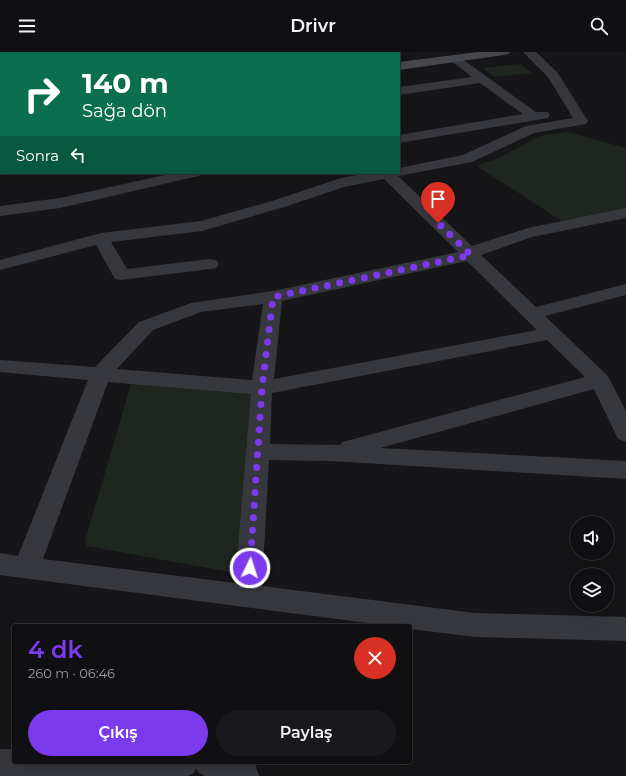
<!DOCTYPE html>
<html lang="tr">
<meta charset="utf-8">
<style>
:root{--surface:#101012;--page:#19191b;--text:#f1f3f6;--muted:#9c9d9f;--line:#303032;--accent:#7c3aed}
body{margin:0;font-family:Montserrat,sans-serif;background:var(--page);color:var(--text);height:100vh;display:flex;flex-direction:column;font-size:15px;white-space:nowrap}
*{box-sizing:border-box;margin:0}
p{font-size:13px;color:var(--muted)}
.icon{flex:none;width:22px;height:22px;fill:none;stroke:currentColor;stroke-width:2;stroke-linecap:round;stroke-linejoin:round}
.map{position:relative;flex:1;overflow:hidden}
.side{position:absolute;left:12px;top:572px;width:400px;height:140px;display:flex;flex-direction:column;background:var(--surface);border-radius:4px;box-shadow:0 4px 16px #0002,0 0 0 1px var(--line)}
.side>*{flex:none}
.guide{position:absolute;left:0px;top:0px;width:400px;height:122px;box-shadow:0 4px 16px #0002,0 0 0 1px var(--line);background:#0b6e4f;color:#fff;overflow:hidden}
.controls{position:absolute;left:570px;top:464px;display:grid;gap:8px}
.controls a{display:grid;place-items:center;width:44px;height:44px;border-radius:50%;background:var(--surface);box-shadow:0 4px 16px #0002,0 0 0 1px var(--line);font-size:20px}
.pin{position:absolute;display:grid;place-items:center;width:34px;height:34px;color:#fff;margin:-41px -17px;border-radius:50% 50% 50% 0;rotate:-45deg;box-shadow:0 0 4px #0007}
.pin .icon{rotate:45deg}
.me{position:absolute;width:44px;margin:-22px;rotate:4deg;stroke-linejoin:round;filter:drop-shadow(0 0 3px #0008)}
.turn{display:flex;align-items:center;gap:14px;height:84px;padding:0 16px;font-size:18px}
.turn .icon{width:52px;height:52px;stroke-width:2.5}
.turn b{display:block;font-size:28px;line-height:34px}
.then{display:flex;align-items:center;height:38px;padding:0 16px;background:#0003;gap:8px;font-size:15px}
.round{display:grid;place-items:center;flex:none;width:42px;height:42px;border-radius:21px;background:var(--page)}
.summary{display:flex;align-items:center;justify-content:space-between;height:68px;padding:0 16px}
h1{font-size:24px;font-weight:600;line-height:30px;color:var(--accent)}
.action{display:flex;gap:8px;margin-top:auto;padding:8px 16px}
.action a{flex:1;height:46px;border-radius:24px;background:var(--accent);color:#fff;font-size:16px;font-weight:600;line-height:46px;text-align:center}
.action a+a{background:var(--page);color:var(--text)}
header{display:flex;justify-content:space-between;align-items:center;height:52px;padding:0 16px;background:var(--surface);font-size:18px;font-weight:600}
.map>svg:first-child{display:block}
.green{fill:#1e261f}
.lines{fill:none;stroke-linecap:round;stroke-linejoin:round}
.street{fill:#37383d;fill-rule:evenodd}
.secondary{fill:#45474d;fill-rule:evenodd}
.route{stroke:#7c3aed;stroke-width:7;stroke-dasharray:0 12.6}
</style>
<header><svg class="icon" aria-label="menu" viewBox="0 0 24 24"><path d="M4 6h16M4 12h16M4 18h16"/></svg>Drivr<svg class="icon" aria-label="search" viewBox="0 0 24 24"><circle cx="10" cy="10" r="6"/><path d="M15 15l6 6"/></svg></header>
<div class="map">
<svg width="626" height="724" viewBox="0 0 626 724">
<rect width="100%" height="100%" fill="#161618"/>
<path class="green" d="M 520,12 L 532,21 L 494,25 L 483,16 Z
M 565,80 L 576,82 L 626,96 L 626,159 L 565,171 L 477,114 L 500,105 L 540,84 Z
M 133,325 L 260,339 L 253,503 L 230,520 L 87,494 L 85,489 Z"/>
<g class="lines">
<path class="street" d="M 240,0 L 259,0 L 239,1 Z
M 523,0 L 536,0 L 557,20 L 588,69 L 586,72 L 534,81 L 472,110 L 398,124 L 472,194 L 528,176 L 626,156 L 626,166 L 532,185 L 481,203 L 536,255 L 626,232 L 626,243 L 545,264 L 607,323 L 610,328 L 626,359 L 626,390 L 618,387 L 594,337 L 380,396 L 626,409 L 626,427 L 331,409 L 269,408 L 262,534 L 475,561 L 626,565 L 626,589 L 475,585 L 410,577 L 410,574 L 390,574 L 0,523 L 0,501 L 18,504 L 88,328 L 0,320 L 0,308 L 95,315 L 139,270 L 191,251 L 273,239 L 458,200 L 384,127 L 344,135 L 284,155 L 202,179 L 111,190 L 127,217 L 210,207 L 216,208 L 219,212 L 216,216 L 210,217 L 121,228 L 115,227 L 96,193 L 0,218 L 0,208 L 101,181 L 201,169 L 272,149 L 341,126 L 369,121 L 399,121 L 399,116 L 463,103 L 526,74 L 573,66 L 548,25 ZM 467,209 L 537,278 L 274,327 L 282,249 ZM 263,252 L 252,328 L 117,317 L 153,278 L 201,260 ZM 547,288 L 585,325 L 350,388 L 342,390 L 340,393 L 270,392 L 272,341 ZM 108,330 L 251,342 L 235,531 L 43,507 Z
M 454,3 L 458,4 L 536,60 L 548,60 L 550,63 L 548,66 L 543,67 L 399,91 L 399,83 L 523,62 L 480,31 L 399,43 L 399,35 L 472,25 L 450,8 L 448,6 L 450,4 Z
M 0,33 L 1,33 L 1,41 L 0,41 Z
M 0,112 L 1,121 L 6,121 L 0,122 Z
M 174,121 L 201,121 L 199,124 L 194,125 L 60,156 L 0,164 L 0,154 L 60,146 Z
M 0,697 L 14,697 L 14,710 L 249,710 L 255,712 L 259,724 L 205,724 L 199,721 L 196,716 L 194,721 L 188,724 L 0,724 Z"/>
<path class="secondary" d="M 478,0 L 510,0 L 508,2 L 504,3 L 399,18 L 399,10 Z
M 0,70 L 1,70 L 1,78 L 0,78 Z"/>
</g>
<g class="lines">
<path class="route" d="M 250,516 L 262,336 L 273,245 L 471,203 L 438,171"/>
</g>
</svg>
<div class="controls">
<a><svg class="icon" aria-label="sound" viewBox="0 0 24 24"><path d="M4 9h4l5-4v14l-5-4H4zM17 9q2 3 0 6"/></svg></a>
<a><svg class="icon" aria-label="layers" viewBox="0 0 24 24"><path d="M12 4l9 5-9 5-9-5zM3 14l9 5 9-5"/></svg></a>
</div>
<div class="pin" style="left:438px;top:171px;background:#d93025"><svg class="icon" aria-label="arrive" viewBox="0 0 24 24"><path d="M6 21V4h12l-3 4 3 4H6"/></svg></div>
<svg class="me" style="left:250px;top:516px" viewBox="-20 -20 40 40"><circle r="17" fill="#7c3aed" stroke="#fff" stroke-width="3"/><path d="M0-11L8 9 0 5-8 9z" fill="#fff"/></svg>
<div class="guide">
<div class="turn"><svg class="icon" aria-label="right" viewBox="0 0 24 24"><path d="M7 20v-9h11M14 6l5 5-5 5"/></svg><div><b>140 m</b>Sağa dön</div></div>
<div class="then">Sonra<svg class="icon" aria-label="left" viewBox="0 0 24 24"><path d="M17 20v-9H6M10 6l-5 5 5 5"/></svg></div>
</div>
<section class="side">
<div class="summary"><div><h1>4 dk</h1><p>260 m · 06:46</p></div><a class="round" style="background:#d93025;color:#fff"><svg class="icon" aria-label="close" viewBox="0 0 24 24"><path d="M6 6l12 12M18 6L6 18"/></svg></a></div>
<div class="action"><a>Çıkış</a><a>Paylaş</a></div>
</section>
</div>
